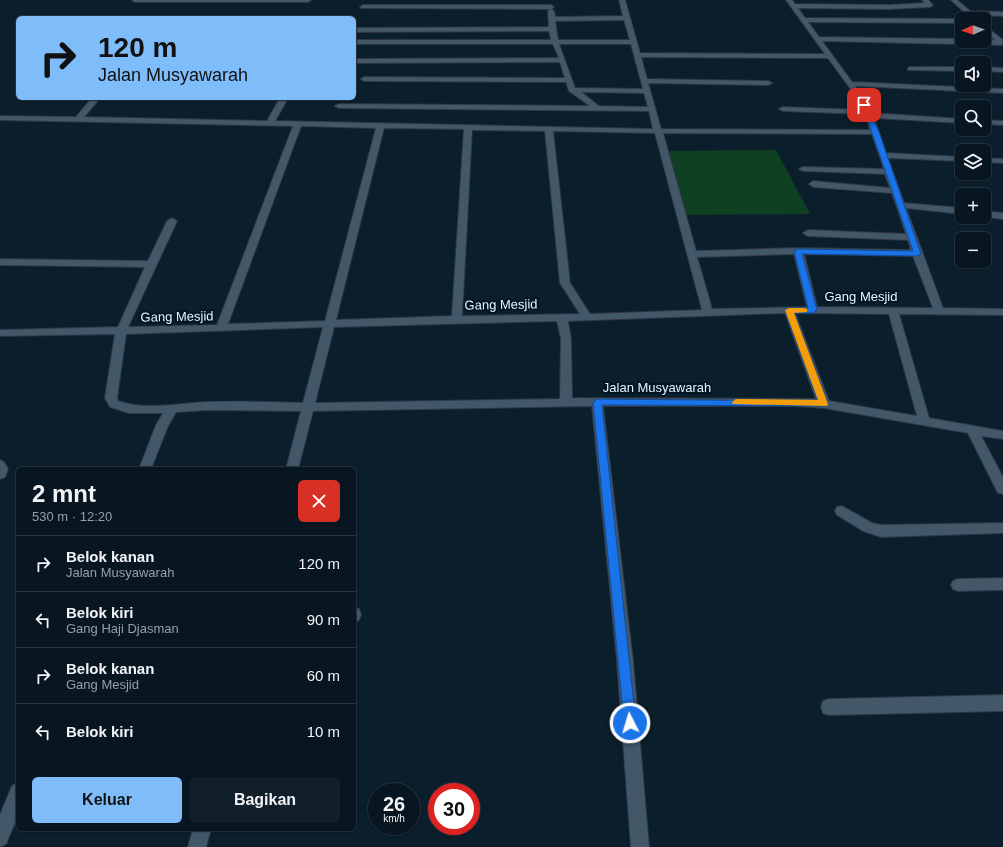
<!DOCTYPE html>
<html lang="id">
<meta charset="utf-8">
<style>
:root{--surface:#081621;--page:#111f2a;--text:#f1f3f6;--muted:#989fa5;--line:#29353f;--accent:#7fbdfa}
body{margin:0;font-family:Arial,sans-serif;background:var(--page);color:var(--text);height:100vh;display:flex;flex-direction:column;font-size:15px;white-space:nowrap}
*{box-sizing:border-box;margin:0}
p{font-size:13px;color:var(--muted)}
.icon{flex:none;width:22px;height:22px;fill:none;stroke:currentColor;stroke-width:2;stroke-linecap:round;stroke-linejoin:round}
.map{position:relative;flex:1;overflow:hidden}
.drawer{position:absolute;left:16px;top:467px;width:340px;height:364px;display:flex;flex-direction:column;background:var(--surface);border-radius:6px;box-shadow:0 1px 3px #0004,0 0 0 1px var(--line)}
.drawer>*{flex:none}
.top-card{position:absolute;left:16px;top:16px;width:340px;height:84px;border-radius:6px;box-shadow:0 1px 3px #0004,0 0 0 1px var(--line);background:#7fbdfa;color:#111;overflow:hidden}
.needle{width:26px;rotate:268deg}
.fabs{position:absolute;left:955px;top:12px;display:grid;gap:8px}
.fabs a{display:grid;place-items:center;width:36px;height:36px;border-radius:6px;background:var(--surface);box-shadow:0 1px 3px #0004,0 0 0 1px var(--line);font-size:20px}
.speed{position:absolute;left:368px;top:783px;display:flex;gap:8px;font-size:20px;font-weight:700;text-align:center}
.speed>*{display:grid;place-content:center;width:52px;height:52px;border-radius:50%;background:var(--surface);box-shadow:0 1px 3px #0004,0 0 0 1px var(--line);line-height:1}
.speed small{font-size:10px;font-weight:400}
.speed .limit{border:6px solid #d22;background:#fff;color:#111}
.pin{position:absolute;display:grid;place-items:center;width:34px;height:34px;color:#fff;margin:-17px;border-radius:8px;box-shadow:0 2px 6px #0006}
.me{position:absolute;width:44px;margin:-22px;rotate:355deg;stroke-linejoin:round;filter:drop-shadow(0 0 3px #0008)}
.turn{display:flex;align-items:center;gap:14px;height:84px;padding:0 16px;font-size:18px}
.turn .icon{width:52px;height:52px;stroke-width:2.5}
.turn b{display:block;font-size:28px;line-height:34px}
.round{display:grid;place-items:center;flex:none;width:42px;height:42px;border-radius:6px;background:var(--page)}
.summary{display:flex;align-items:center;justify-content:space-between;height:68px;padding:0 16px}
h1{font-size:24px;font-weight:600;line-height:30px}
.cta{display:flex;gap:8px;margin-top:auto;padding:8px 16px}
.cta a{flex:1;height:46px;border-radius:6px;background:var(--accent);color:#111;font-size:16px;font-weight:600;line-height:46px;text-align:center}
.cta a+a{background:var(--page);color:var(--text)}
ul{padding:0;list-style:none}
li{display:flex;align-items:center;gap:12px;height:56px;padding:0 16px;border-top:1px solid var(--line)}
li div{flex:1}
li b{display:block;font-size:15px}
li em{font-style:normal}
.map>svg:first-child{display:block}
.green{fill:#104022}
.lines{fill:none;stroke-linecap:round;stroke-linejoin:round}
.minor-casing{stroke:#2e3743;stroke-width:2}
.minor{fill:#425768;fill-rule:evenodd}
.route{fill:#1a73e8;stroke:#114b97}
.slow{fill:#f59e0b}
.labels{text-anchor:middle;stroke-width:4;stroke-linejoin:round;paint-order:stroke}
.street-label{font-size:13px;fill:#e6f3fd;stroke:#021522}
</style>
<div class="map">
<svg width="1003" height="847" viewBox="0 0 1003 847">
<rect width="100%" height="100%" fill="#0a1e2c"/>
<path class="green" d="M 776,150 L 810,214 L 685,215 L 664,151 Z"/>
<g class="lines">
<defs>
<path id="minor" d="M 132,0 L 311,0 L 308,2 L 135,2 Z
M 619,0 L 625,0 L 640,53 L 825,54 L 786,0 L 792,0 L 795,4 L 889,5 L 925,3 L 922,0 L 928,0 L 933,5 L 930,7 L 889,9 L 798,8 L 805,18 L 962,19 L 962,23 L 808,22 L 819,37 L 962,39 L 962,41 L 995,40 L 984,30 L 984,25 L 1003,40 L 1002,45 L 822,41 L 852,82 L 1003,89 L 1003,93 L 855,86 L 872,113 L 962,119 L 962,123 L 874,118 L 886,153 L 962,157 L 962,161 L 888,158 L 904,203 L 962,208 L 962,214 L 906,208 L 943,308 L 1003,309 L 1003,315 L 899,314 L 929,418 L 1003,431 L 1003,439 L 981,436 L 1003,477 L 1003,494 L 998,493 L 968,433 L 824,408 L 795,406 L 603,406 L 633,661 L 649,847 L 631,847 L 617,661 L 592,406 L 313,411 L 298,469 L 286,469 L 301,411 L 208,410 L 176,412 L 168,426 L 151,469 L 139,469 L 156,425 L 163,413 L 129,413 L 110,407 L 105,398 L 115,334 L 0,336 L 0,330 L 118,327 L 145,267 L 0,265 L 0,259 L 148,261 L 167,221 L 172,218 L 177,221 L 128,327 L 217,325 L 293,126 L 0,120 L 0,116 L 76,117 L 92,98 L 100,98 L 84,117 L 267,121 L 280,98 L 288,98 L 275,121 L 653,129 L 649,111 L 339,108 L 335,106 L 339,104 L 590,106 L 569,91 L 566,82 L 364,81 L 361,79 L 364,77 L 565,78 L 560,62 L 354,63 L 354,59 L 559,58 L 553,44 L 354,44 L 354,40 L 551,40 L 549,31 L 354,32 L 354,28 L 549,27 L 548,11 L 551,9 L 554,11 L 555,17 L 623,16 ZM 624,20 L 630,40 L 558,40 L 555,21 ZM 559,44 L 631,44 L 643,89 L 575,88 ZM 641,57 L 828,58 L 855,95 L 862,110 L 783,107 L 779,109 L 783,111 L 865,114 L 870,130 L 661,129 L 648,83 L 768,85 L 772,83 L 768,81 L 647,79 ZM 581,92 L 644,93 L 648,107 L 599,106 ZM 301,126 L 376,128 L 325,321 L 228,324 ZM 384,128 L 464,129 L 452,316 L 336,320 ZM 472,130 L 545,131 L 560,283 L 580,314 L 462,316 ZM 553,131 L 655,133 L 702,310 L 590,314 L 570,283 ZM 663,133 L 872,134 L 884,169 L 803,167 L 799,169 L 803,171 L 885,174 L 890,188 L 813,181 L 809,184 L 813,187 L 892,193 L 906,234 L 808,230 L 803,233 L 808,236 L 908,240 L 911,250 L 798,248 L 696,251 ZM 794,254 L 807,307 L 712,309 L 697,257 ZM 804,254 L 913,256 L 933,308 L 817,307 ZM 785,313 L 816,399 L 572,398 L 571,339 L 568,321 ZM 795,313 L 889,314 L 917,416 L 829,401 ZM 557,321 L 561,339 L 560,399 L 315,403 L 334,327 ZM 323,327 L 303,403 C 271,402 239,401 207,402 C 178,403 147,411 118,401 L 117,398 L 126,334 Z
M 951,0 L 957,0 L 970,11 L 1003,12 L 1003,16 L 974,15 L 977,18 L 972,19 Z
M 363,5 L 551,5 L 554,7 L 551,9 L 361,8 L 360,7 Z
M 910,67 L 962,67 L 962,71 L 908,70 L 908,68 Z
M 984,67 L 1003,68 L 1003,72 L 984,71 Z
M 984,120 L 1003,121 L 1003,125 L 984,124 Z
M 984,158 L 1003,159 L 1003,163 L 984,162 Z
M 984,211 L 1003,213 L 1003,219 L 984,217 Z
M 0,460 L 4,462 L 8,469 L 5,477 L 0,479 Z
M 842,506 L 872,523 L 881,525 L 1003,523 L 1003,533 L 881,537 L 863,531 L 837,515 L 835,511 L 837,507 Z
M 1003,578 L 1003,590 L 958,591 L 953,589 L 951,585 L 953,581 L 958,579 Z
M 354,607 L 359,609 L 361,615 L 359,620 L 354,622 Z
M 1003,695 L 1003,711 L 829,715 L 823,713 L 821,707 L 823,701 L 829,699 Z
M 18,783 L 18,815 L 6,844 L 0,847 L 0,815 L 12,786 Z
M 193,829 L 211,829 L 206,847 L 188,847 Z"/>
</defs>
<use href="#minor" class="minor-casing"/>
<use href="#minor" class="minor"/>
</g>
<path class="route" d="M 862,104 L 867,105 L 879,132 L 921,254 L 917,256 L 802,254 L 817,310 L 813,313 L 794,313 L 828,404 L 827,406 L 602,405 L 636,723 L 634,727 L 630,729 L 626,727 L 624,723 L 593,402 L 597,399 L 818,401 L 785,310 L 789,308 L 808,308 L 794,251 L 798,249 L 913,251 Z"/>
<path class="slow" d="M 804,308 L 807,309 L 807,312 L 794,313 L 828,404 L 827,406 L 733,404 L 732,402 L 736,399 L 818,400 L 785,310 L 789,308 Z"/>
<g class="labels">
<g class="street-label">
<text x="861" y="301">Gang Mesjid</text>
<text transform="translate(501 304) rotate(-1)" y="5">Gang Mesjid</text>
<text transform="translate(177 316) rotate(-1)" y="5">Gang Mesjid</text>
<text x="657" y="392">Jalan Musyawarah</text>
</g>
</g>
</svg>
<div class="fabs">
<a><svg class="needle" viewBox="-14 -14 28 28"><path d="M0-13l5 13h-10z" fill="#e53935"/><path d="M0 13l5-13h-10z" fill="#989fa5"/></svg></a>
<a><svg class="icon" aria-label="sound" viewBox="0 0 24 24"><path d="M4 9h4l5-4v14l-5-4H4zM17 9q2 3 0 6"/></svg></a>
<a><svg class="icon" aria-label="search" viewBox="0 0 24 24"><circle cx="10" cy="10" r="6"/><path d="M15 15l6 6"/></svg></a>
<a><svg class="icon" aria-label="layers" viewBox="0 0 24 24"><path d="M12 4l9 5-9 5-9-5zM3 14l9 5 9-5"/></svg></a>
<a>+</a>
<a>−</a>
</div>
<div class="speed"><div>26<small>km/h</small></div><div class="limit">30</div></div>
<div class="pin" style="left:864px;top:105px;background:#d93025"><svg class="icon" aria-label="arrive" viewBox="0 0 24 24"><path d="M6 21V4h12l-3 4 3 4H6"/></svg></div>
<svg class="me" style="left:630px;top:723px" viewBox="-20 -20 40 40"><circle r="17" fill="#1a73e8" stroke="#fff" stroke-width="3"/><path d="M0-11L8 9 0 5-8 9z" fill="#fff"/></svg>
<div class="top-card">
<div class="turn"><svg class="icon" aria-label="right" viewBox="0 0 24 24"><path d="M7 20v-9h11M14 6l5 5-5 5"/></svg><div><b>120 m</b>Jalan Musyawarah</div></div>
</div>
<section class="drawer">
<div class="summary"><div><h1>2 mnt</h1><p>530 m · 12:20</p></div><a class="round" style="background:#d93025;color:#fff"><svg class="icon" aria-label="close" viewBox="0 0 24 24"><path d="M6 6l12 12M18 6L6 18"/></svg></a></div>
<ul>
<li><svg class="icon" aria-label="right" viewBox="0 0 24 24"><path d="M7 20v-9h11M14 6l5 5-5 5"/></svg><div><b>Belok kanan</b><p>Jalan Musyawarah</p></div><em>120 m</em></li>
<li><svg class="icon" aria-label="left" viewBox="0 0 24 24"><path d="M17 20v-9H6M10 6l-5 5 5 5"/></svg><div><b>Belok kiri</b><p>Gang Haji Djasman</p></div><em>90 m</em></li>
<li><svg class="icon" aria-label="right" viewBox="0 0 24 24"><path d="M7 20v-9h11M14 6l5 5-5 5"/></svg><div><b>Belok kanan</b><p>Gang Mesjid</p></div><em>60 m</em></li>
<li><svg class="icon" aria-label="left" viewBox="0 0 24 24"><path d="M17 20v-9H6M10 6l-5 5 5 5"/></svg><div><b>Belok kiri</b></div><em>10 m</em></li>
</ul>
<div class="cta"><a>Keluar</a><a>Bagikan</a></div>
</section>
</div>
